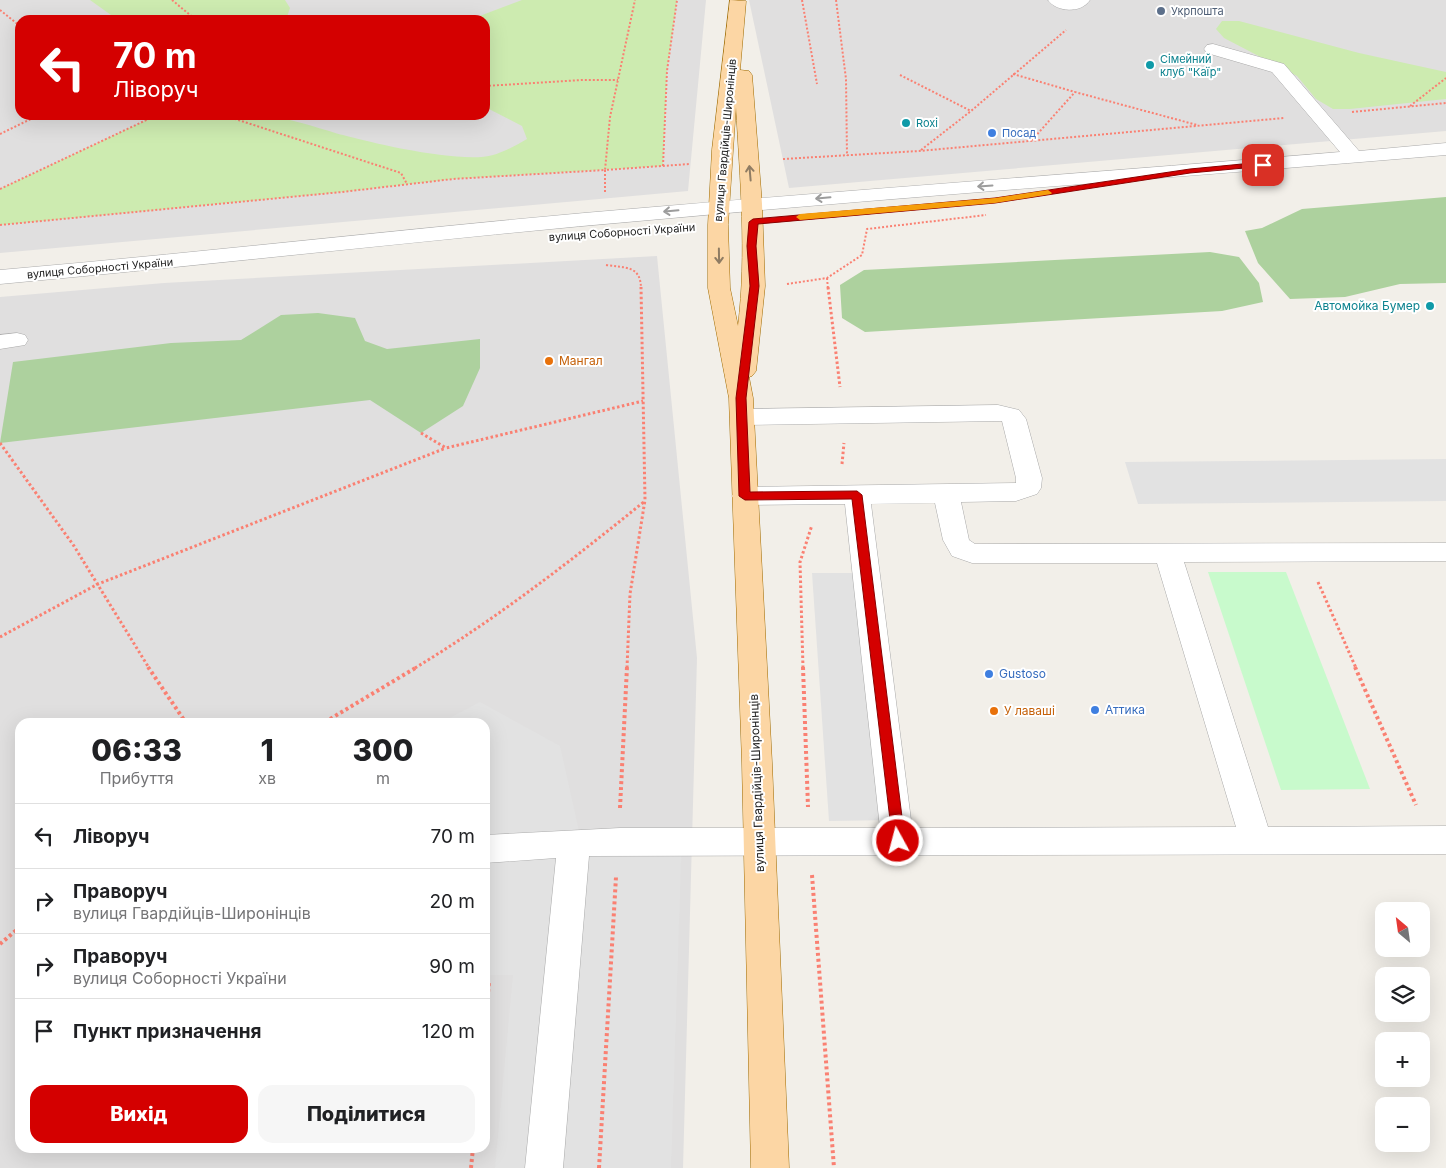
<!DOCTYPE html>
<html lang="uk">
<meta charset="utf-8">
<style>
:root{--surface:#fff;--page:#f6f6f6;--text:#202124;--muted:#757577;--line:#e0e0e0;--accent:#d40000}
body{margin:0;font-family:Inter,sans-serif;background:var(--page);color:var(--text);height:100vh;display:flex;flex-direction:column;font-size:19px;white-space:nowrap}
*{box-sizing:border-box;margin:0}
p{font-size:16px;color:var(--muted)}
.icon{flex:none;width:28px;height:28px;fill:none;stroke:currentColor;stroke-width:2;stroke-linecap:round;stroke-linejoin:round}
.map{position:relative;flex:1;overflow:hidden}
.details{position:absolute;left:15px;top:718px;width:475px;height:435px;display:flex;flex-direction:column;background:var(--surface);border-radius:15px;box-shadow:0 5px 20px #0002}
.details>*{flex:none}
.top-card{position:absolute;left:15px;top:15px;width:475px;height:105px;border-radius:15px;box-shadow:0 5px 20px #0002;background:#d40000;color:#fff;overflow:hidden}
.needle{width:32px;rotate:331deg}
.tools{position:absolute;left:1375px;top:902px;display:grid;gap:10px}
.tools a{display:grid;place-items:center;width:55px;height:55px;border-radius:10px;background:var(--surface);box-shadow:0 5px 20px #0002;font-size:25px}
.pin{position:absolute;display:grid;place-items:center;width:42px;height:42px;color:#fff;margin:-21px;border-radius:10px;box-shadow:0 2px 8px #0006}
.me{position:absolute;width:55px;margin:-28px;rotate:353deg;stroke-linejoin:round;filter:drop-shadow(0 0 4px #0008)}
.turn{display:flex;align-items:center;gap:18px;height:105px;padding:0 15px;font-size:22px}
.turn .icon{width:65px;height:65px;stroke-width:2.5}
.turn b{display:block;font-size:35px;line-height:42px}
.eta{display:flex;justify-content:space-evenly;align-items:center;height:85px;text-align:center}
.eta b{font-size:30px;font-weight:800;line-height:35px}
.primary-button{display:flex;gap:10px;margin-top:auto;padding:10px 15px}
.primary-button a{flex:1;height:58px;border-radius:15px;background:var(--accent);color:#fff;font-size:20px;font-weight:800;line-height:58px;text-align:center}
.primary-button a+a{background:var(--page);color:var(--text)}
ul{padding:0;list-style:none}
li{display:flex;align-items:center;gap:15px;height:65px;padding:0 15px;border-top:1px solid var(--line)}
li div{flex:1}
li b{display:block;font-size:19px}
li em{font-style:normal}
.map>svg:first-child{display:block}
.residential{fill:#e0dfdf;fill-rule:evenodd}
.grass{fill:#cdebb0}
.forest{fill:#add19e}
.park{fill:#c8facc}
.parking{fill:#e2e2e2}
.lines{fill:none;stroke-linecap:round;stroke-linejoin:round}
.minor-casing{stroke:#a9a9a9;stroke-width:1}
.major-casing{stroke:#a06b00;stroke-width:1}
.path-far2{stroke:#fa8072;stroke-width:2;stroke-dasharray:2 2;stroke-linecap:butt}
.path-far1{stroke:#fa8072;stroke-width:3;stroke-dasharray:2.5 2.5;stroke-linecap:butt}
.path{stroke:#fa8072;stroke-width:4;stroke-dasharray:3 3;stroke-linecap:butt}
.minor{fill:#fff;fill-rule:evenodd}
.major{fill:#fcd6a4;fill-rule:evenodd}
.oneway{stroke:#8f7c63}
.oneway2{stroke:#9c9c9c}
.route{fill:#d40000;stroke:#8a0000}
.slow{fill:#f59e0b}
.service-dot{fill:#5c6f8a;stroke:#fff;stroke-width:2}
.culture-dot{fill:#0f9aa8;stroke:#fff;stroke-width:2}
.shop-dot{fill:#3f7fe0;stroke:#fff;stroke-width:2}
.food-dot{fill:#e8710a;stroke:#fff;stroke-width:2}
.labels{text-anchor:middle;stroke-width:4;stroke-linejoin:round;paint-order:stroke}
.far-service-label{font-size:11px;fill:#4e5e75;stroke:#fff;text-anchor:start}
.far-culture-label{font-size:11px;fill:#0d838f;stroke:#fff;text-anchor:start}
.far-shop-label{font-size:11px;fill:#366cbe;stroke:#fff;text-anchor:start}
.far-street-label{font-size:11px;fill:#222;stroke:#fff}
.culture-label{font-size:12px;fill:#0d838f;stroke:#fff;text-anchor:end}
.food-label{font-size:12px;fill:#c56008;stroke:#fff;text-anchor:start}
.shop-label{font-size:12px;fill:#366cbe;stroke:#fff;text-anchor:start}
.street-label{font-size:12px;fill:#222;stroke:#fff}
</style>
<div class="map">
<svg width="1446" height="1168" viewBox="0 0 1446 1168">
<rect width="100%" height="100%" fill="#f2efe9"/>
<path class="residential" d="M 0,0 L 706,0 L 688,191 L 0,253 ZM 20,20 L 485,20 L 485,115 L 20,115 Z
M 749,0 L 1446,0 L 1446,131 L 789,188 Z
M 657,256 L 697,658 L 683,1168 L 0,1168 L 0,297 L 164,283 ZM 20,722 L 485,722 L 485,1148 L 20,1148 Z"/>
<path class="grass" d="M 90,0 L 285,0 L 290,8 L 286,20 L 118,20 Z
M 522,0 L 677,0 L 667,71 L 663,166 L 453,179 L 342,192 L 0,225 L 0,189 L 157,115 L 225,115 L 232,118 C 252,104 320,129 343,135 C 376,144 463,164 493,155 C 504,152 517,145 527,139 L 522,126 L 485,107 L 485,20 L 469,20 Z
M 1222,21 L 1239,21 L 1359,53 L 1446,72 L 1446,99 L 1350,109 L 1333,109 L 1316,99 L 1297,76 L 1224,38 L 1216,29 Z"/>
<path class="forest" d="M 1446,197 L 1446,283 L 1400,284 L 1345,297 L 1290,299 L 1258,263 L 1245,231 L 1262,228 L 1302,209 Z
M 1210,252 L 1239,257 L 1259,283 L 1263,302 L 1222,311 L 865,332 L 842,318 L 840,285 L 864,270 Z
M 318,313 L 355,318 L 365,341 L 387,349 L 480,339 L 480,368 L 463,406 L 421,433 L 370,400 L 0,443 L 13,362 L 171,343 L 241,340 L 281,315 Z"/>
<path class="park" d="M 1208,572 L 1286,572 L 1370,789 L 1281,790 Z"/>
<path class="parking" d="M 1446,459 L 1446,501 L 1138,504 L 1125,462 Z
M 812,573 L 866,573 L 895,820 L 829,821 Z
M 480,702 L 560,746 L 579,831 L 682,832 L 671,1168 L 495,1168 L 513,975 L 485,975 L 485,722 L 442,722 Z"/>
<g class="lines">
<defs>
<path id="minor" d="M 1048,0 L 1090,0 C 1081,14 1056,12 1048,0 Z
M 1213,44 L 1284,64 L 1359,151 L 1446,143 L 1446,155 C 1184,177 922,195 661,219 C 440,238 220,264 0,284 L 0,270 C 222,251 444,224 666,206 C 890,187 1115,171 1340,152 L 1272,72 L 1207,53 L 1204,49 L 1207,45 Z
M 17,333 L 25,335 L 28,340 L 25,345 L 0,349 L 0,335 Z
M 998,405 L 1019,410 L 1026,419 L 1042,478 L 1041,488 L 1037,494 L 1016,501 L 961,502 L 969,540 L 975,544 L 1446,543 L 1446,561 L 1184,562 L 1268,827 L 1446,826 L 1446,854 L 589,856 L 563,1168 L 525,1168 L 556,858 L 485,863 L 485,835 L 620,828 L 880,828 L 845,504 L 745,505 L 736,502 L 732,496 L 736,490 L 745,487 L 1016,483 L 1016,478 L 1002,421 L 742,425 L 733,423 L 730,417 L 733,411 L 742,409 ZM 935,503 L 943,540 L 952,556 L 972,563 L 1157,563 L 1236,827 L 912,828 L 871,504 Z"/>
<path id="major" d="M 730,0 L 746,1 L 740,70 L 749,71 L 752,75 L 762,204 L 765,286 L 756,371 L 752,376 L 749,377 L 753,398 L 772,763 L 789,1168 L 751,1168 L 742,763 L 729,398 L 708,288 L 708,225 L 712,150 ZM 736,107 C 740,180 747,253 738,326 L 730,288 L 728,225 Z"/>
</defs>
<use href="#minor" class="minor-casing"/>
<use href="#major" class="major-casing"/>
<path class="path-far2" d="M 172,0 L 196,20
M 802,0 L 817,84
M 836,0 L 846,79 L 847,156
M 0,10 L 20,26
M 1013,74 L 1075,92
M 900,75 L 971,111
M 485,86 L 581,80 L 618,80
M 1410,106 L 1446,78
M 1352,112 L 1446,103
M 223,115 L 401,173 L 407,184
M 0,134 L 39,115
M 1032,140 L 1075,92 L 1197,125
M 921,150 L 971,111 L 1066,30
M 783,159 L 919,151 L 1284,118
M 663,166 L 667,71 L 677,0
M 0,189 L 157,115
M 605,192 L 605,170 L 690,164
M 0,225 L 342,192 L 453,179 L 605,170 L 610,117 L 635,0
M 606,265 C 625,268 641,265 641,289
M 827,278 L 828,289
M 787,284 L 827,278 L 862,255 L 867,229 L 986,215"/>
<path class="path-far1" d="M 828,287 L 840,387
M 421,433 L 446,448 L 643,401
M 0,443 L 74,546 L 149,668
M 842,464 L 844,443
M 1318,582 L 1356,668
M 0,637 L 98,584 L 446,448
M 415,668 C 496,619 571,561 645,501
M 627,668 L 630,594 L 645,500 L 641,287
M 803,668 L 800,562 L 812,525"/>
<path class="path" d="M 148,667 L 184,720 L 189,722
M 803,667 L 808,807
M 1355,667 L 1416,805
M 325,722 L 417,667
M 620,808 L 627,667
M 812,875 L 834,1168
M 0,944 L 20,927
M 485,981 L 489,981 L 485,1029
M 471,1168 L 473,1148
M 599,1168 L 616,877"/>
<use href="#minor" class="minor"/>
<use href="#major" class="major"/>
</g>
<defs><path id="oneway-shaft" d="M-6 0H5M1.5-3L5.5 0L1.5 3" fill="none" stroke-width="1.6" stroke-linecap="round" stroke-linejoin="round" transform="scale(1.25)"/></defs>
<g class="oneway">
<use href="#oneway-shaft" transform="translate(750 173) rotate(-95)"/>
<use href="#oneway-shaft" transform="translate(719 256) rotate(89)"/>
</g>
<g class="oneway2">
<use href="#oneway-shaft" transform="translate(985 186) rotate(176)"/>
<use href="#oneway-shaft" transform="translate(823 198) rotate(175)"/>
<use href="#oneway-shaft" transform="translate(671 211) rotate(175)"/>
</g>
<path class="route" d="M 1263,162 L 1267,165 L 1266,166 L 1190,173 L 995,203 L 758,224 L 756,246 L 759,286 L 746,398 L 750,492 L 857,491 L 862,495 L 905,841 L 903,845 L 898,846 L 893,845 L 852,499 L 745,500 L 739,496 L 736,398 L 750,286 L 747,246 L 749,222 L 753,219 L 995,198 L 1190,169 Z"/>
<path class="slow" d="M 1048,190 L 1052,193 L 1051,194 L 995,203 L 800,220 L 796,217 L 800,214 L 995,198 Z"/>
<circle class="service-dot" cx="1161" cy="11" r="5"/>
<g class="culture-dot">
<circle cx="1150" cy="65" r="5"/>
<circle cx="906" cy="123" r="5"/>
<circle cx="1430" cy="306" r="5"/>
</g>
<g class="shop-dot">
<circle cx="992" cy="133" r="5"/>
<circle cx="989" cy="674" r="5"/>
<circle cx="1095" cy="710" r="5"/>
</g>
<g class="food-dot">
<circle cx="549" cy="361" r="5"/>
<circle cx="994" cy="711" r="5"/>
</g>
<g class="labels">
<g class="far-service-label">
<text x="1171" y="15">Укрпошта</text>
</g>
<g class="far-culture-label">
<text x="1160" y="63">Сімейний<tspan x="1160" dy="13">клуб "Каїр"</tspan></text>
<text x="916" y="127">Roxi</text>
</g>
<g class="far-shop-label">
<text x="1002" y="137">Посад</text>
</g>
<g class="far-street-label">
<text transform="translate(725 140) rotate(-85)" y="4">вулиця Гвардійців-Широнінців</text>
<text transform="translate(622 232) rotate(-4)" y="4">вулиця Соборності України</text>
<text transform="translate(100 268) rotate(-5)" y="4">вулиця Соборності України</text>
</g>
<g class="culture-label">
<text x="1420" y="310">Автомойка Бумер</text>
</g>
<g class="food-label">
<text x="559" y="365">Мангал</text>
<text x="1004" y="715">У лаваші</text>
</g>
<g class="shop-label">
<text x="999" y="678">Gustoso</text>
<text x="1105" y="714">Аттика</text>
</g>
<g class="street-label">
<text transform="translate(757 783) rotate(-92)" y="4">вулиця Гвардійців-Широнінців</text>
</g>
</g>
</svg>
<div class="tools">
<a><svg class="needle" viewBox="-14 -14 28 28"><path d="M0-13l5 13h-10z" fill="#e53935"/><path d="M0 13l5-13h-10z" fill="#757577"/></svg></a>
<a><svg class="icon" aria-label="layers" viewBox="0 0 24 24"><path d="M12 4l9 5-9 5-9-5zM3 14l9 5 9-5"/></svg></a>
<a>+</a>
<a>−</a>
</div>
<div class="pin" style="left:1263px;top:165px;background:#d93025"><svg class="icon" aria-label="arrive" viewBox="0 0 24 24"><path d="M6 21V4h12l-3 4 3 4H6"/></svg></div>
<svg class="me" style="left:898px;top:841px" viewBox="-20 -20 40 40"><circle r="17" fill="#d40000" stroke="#fff" stroke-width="3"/><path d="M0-11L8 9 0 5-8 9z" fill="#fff"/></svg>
<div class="top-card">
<div class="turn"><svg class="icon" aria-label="left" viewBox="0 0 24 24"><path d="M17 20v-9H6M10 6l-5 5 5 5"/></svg><div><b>70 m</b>Ліворуч</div></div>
</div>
<section class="details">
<div class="eta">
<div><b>06:33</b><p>Прибуття</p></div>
<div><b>1</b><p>хв</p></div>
<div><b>300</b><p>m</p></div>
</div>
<ul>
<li><svg class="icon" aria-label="left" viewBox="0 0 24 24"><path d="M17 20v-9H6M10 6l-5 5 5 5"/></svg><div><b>Ліворуч</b></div><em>70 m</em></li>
<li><svg class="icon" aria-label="right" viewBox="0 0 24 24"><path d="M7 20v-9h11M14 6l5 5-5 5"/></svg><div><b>Праворуч</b><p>вулиця Гвардійців-Широнінців</p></div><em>20 m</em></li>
<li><svg class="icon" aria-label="right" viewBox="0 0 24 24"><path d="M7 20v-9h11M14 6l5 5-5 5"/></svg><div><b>Праворуч</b><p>вулиця Соборності України</p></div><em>90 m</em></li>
<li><svg class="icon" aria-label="arrive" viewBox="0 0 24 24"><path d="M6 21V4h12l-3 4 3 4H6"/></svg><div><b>Пункт призначення</b></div><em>120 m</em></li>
</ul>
<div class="primary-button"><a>Вихід</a><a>Поділитися</a></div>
</section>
</div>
